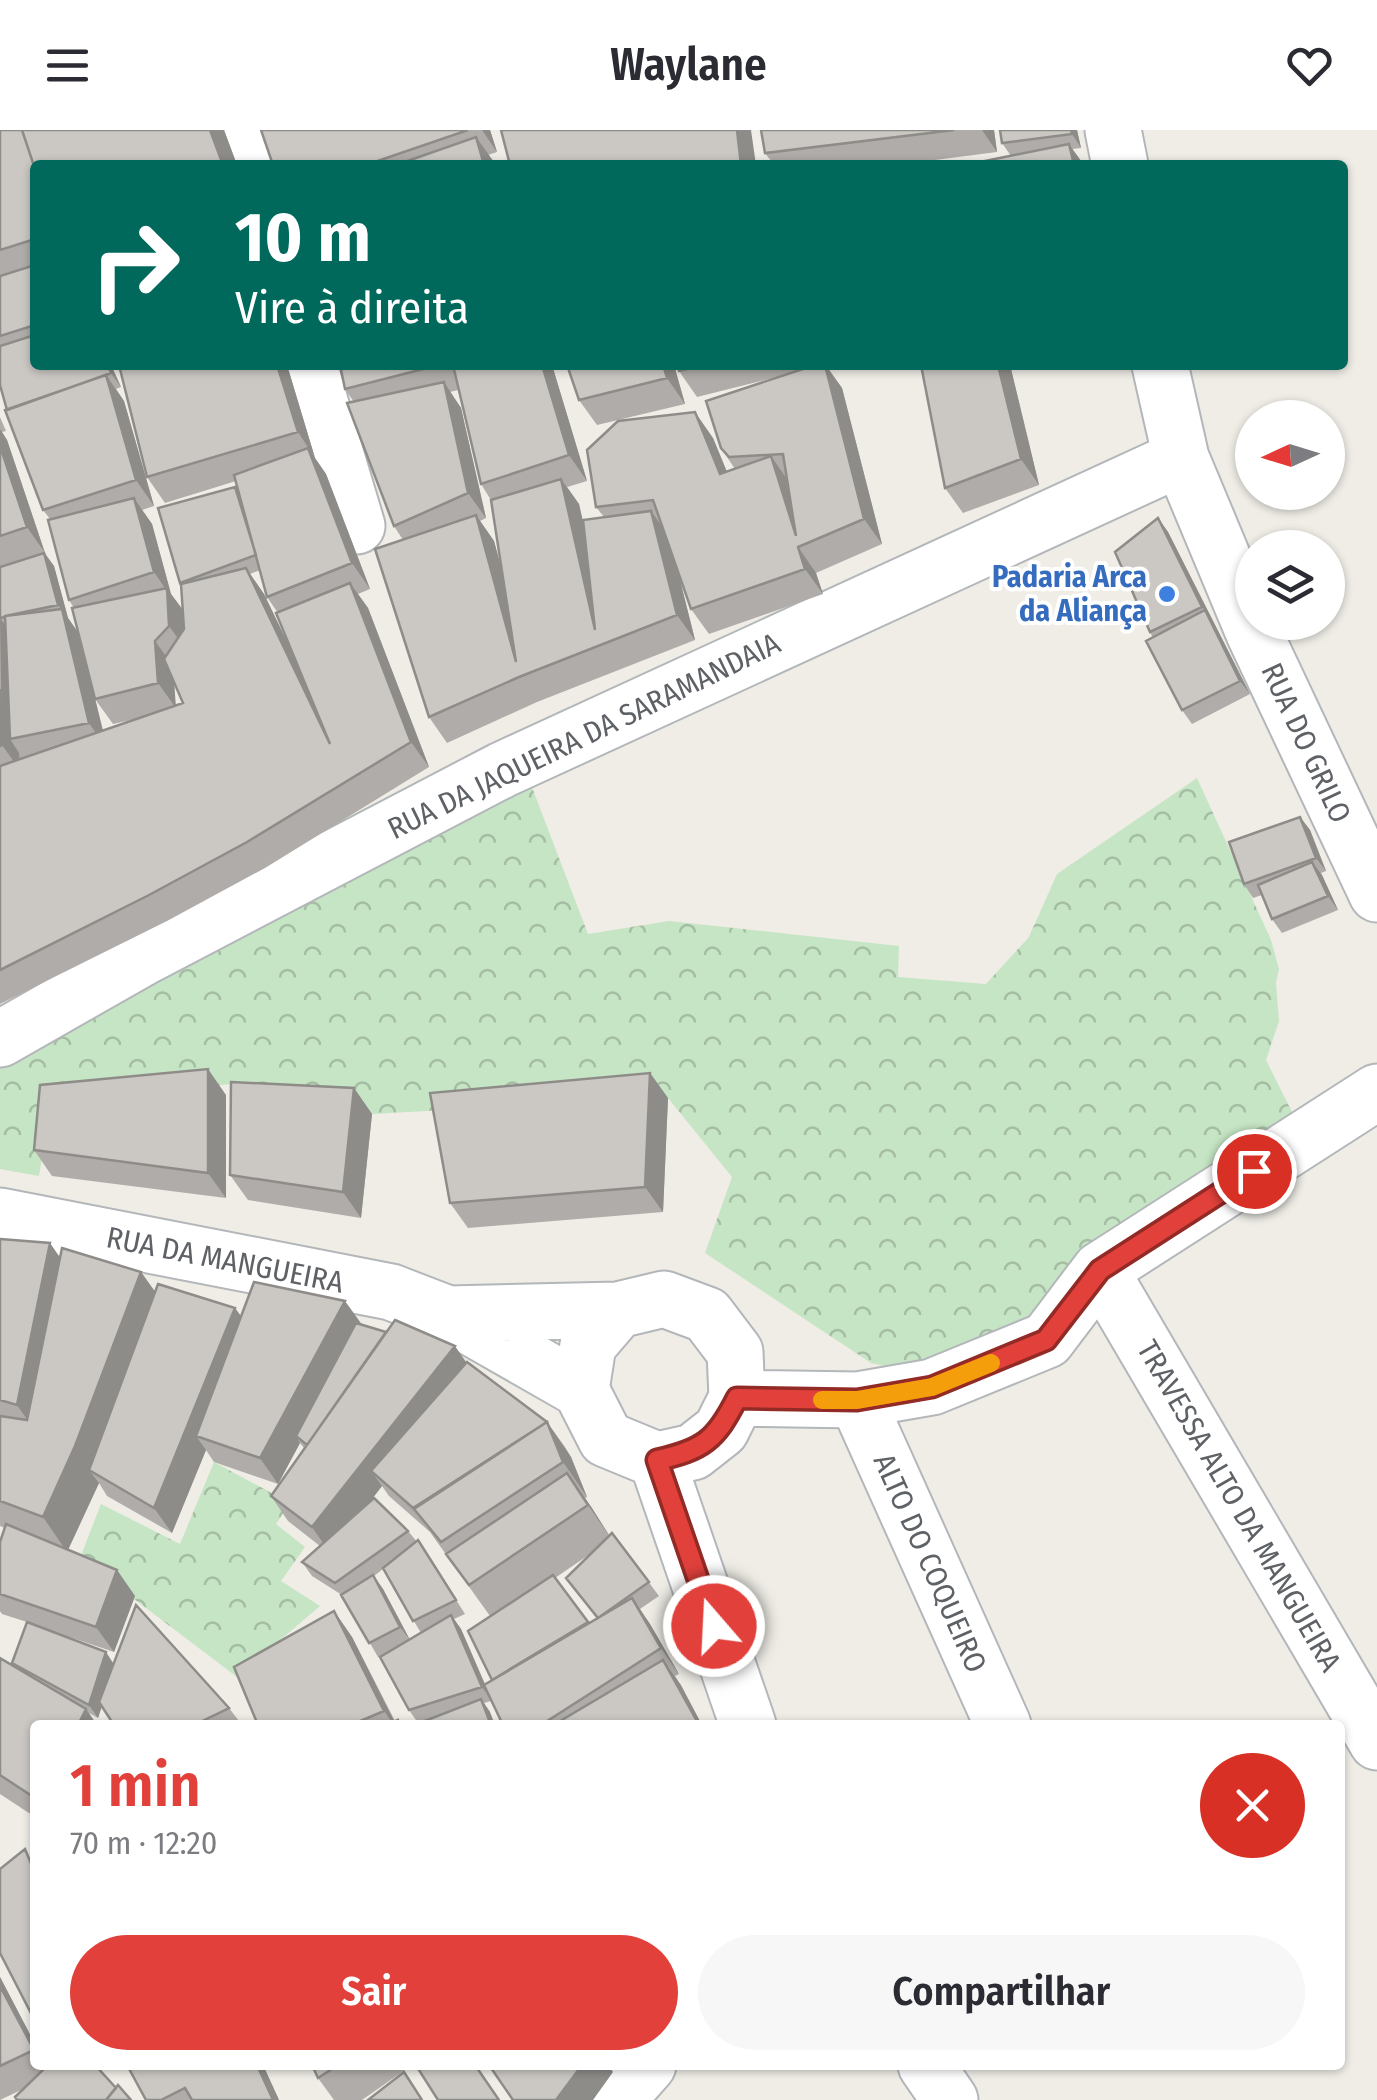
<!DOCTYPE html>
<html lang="pt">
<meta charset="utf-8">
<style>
:root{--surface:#fff;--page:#f7f7f7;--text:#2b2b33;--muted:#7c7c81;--accent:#e1403b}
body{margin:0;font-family:"Fira Sans Condensed",sans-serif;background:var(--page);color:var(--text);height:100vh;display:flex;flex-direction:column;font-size:38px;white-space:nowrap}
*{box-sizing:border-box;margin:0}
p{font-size:32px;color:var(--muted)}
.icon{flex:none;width:55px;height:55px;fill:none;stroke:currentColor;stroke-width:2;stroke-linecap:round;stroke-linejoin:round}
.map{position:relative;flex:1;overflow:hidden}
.details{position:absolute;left:30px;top:1590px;width:1315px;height:350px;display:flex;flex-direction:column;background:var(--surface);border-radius:10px;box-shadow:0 2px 8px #0004}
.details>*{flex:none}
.banner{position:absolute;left:30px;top:30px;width:1318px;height:210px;border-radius:10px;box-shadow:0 2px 8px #0004;background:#00695c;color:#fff;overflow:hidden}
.needle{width:65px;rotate:266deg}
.controls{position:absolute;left:1235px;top:270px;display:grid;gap:20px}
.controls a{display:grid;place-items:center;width:110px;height:110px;border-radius:50%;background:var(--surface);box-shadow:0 2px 8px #0004;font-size:50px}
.pin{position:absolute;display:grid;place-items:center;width:85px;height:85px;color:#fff;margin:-42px;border:5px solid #fff;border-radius:50%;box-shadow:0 2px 10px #0007}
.me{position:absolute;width:110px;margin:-55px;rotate:341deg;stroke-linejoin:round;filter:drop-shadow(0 0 8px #0008)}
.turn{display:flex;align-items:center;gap:35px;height:210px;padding:0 40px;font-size:45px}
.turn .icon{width:130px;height:130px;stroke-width:2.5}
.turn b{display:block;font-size:70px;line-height:85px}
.round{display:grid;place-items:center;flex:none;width:105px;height:105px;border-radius:52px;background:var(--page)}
.overview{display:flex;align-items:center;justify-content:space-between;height:170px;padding:0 40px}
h1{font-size:60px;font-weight:600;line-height:75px;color:var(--accent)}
.primary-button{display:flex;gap:20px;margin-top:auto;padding:20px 40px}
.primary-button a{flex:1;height:115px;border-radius:60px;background:var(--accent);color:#fff;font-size:40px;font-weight:600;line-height:115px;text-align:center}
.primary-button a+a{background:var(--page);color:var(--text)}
header{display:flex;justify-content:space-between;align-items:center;height:130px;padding:0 40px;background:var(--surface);font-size:45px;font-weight:600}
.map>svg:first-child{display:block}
.forest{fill:url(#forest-crowns)}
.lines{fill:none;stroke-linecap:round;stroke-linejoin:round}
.minor-casing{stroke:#b3b7ba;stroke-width:59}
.minor{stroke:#fff;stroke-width:55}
.wall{fill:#afaca9;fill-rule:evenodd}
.shaded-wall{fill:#8e8c89}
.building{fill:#cbc8c4;stroke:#8e8c89;stroke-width:2.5}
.route-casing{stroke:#922a26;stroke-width:25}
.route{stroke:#e1403b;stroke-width:18}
.slow{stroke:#f59e0b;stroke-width:18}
.shop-dot{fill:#3f7fe0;stroke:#fff;stroke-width:4}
.labels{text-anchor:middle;stroke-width:8;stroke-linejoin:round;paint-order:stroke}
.shop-label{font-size:30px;font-weight:bold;fill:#366cbe;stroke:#fff;text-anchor:end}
.street-label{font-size:30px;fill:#5e6266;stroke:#fff}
</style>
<header><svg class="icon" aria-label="menu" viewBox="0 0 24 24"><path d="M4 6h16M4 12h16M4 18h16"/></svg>Waylane<svg class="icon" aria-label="heart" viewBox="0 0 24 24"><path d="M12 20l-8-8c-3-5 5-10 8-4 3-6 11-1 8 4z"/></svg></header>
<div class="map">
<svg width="1377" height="1970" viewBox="0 0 1377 1970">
<defs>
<pattern id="forest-crowns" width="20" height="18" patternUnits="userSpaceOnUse" patternTransform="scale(2.5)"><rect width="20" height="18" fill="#c6e5c4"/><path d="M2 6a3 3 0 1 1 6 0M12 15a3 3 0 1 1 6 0" fill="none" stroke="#a4bda3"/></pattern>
</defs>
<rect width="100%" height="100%" fill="#efede6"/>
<path class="forest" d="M 1197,648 L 1271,810 L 1279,839 L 1276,853 L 1279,891 L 1266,930 L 1295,988 L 1036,1203 L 928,1245 L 871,1233 L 705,1123 L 732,1047 L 668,968 L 372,984 L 231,954 L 51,973 L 39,1046 L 0,1039 L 0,927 L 530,652 L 588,804 L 669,791 L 899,816 L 898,847 L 986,854 L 1029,807 L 1057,744 Z
M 214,1332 L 290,1373 L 276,1394 L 305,1417 L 281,1451 L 320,1476 L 237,1547 L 80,1428 L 101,1374 L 180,1414 Z"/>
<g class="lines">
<defs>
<path id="minor" d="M 234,0 L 245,35
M 1113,0 L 1120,35
M 309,235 L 357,396
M 1160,235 L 1181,328 L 1254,503 L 1377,764
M 0,909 L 144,827 L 502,640 L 1181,328
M 0,1086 L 391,1162 L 448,1184 L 581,1260
M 1100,1140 L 1377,1612
M 664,1169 L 707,1185 L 735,1222 L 737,1268 L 721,1300 L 693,1322 L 657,1330 L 606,1309 L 581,1260 L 588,1215 L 618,1180 Z
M 448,1184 L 618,1180
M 737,1268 L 857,1270 L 932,1257 L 1047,1210 L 1100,1140 L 1377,962
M 857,1270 L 1003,1595
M 657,1330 L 748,1595
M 926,1935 L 950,1970
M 617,1970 L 648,1935"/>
</defs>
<use href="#minor" class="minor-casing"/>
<use href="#minor" class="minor"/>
</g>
<path class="wall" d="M 0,0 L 224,0 L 237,35 L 35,35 L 35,235 L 111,235 L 121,257 L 116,259 L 124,271 L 154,376 L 142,380 L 152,394 L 171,464 L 183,480 L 180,453 L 235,357 L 239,364 L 236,351 L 165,373 L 147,347 L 119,235 L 287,235 L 315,328 L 326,344 L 370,459 L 358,464 L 368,478 L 429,637 L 265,738 L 167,791 L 0,874 L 0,287 L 6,301 L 2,302 L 7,310 L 45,423 L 54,436 L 68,488 L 78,503 L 74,478 L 69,470 L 50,389 L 43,380 L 7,280 L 0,255 ZM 260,440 L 267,467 L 278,483 L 296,530 L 264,464 L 250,444 ZM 91,553 L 95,569 L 113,594 L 140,588 L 103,600 ZM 174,553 L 183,573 L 175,575 Z
M 261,0 L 490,0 L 497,22 L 488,25 L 494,35 L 273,35 Z
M 761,0 L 994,0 L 997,22 L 896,35 L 774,35 L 765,23 Z
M 1000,0 L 1077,0 L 1081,18 L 1011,26 L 1002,13 Z
M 340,235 L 552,235 L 587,351 L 567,357 L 579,374 L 584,397 L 604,387 L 596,377 L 713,308 L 727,342 L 735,339 L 721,318 L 785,245 L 697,267 L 679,241 L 678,235 L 826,235 L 842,258 L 882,414 L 816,443 L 823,464 L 709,504 L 691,479 L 678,442 L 695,510 L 537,572 L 447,613 L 429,587 L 403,410 L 394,396 L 354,272 L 345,259 ZM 458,260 L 481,354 L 491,370 L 501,437 L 494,411 L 480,391 L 486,388 L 461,278 L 450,262 Z
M 567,235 L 674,235 L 685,274 L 597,295 L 579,270 Z
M 921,235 L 1010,235 L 1039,355 L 963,383 L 945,358 Z
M 1158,388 L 1168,402 L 1250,564 L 1192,594 L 1182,580 L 1153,508 L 1150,502 Z
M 1300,687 L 1310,700 L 1326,741 L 1321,743 L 1338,780 L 1282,803 L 1272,789 L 1262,765 L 1253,768 L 1244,754 Z
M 650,943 L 668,968 L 663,1082 L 468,1098 L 450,1073 Z
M 354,958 L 372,984 L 361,1088 L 248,1070 L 230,1045 Z
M 226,965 L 226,1068 L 52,1046 L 34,1020 Z
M 0,1109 L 60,1128 L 141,1142 L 155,1162 L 235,1178 L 241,1186 L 362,1195 L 466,1233 L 547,1292 L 565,1317 L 571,1327 L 587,1367 L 585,1368 L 609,1405 L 612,1403 L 659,1466 L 640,1479 L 650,1494 L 679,1544 L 675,1546 L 702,1595 L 503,1595 L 491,1571 L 484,1573 L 490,1582 L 418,1593 L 409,1580 L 404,1513 L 378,1527 L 342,1465 L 312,1446 L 302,1432 L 320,1416 L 288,1391 L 271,1366 L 304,1318 L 300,1313 L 278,1354 L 214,1332 L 206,1320 L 172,1403 L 107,1366 L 99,1353 L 68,1420 L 117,1440 L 135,1466 L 114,1522 L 31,1494 L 114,1534 L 229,1578 L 242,1595 L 114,1595 L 102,1576 L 98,1588 L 89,1583 L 97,1595 L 35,1595 L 35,1687 L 0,1664 L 0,1528 L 14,1537 L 12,1533 L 27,1492 L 2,1484 L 0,1481 L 0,1412 L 5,1398 L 0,1396 ZM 382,1356 L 389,1366 L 430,1402 L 490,1486 L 492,1550 L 485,1554 L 461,1499 L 454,1489 L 465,1484 L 427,1424 L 408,1401 L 369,1373 ZM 590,1424 L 566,1448 L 597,1489 L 589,1493 L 555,1448 ZM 383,1439 L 421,1503 L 410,1510 L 383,1459 L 374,1446 Z
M 334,1481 L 352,1507 L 395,1591 L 398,1590 L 401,1595 L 258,1595 Z
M 0,1847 L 35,1914 L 35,1935 L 46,1935 L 116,1958 L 23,1959 L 0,1970 Z
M 127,1935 L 263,1935 L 279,1970 L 146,1970 Z
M 312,1935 L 412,1935 L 362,1970 L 334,1970 L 318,1948 Z"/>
<path class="shaded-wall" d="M 210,0 L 224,0 L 237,35 L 223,35 Z
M 482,0 L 490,0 L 497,22 Z
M 737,0 L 751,0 L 756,35 L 741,35 Z
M 982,0 L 994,0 L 997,22 Z
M 1071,0 L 1077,0 L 1081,18 L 1072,4 Z
M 476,7 L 494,32 L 494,35 L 484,35 Z
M 1069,14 L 1084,35 L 1074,35 Z
M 108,235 L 111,235 L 121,257 L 111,243 Z
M 277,235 L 287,235 L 315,328 L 298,302 Z
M 542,235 L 552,235 L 587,351 L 569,325 Z
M 663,235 L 674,235 L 685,274 L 667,248 Z
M 825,235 L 842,258 L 882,414 L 864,389 Z
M 998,235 L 1010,235 L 1039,355 L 1021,329 Z
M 106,245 L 124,271 L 154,376 L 136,350 Z
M 444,252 L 461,278 L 486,388 L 468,363 Z
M 695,282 L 713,308 L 738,369 L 720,344 Z
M 0,299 L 7,310 L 45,423 L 27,397 L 0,316 Z
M 308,318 L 326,344 L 370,459 L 352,433 Z
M 771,326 L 789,352 L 796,406 Z
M 561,349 L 579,374 L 610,511 L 595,500 Z
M 134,368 L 152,394 L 171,464 L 185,483 L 187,521 L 169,496 L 167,461 L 154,442 Z
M 651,381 L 669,406 L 695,510 L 677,485 Z
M 476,385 L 494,411 L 530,542 L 516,532 Z
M 1158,388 L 1168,402 L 1250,564 L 1240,551 Z
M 798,417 L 816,443 L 823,464 L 805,439 Z
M 44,423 L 54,436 L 68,488 L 80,505 L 107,619 L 89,593 L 62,480 L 58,475 Z
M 246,438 L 264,464 L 348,639 L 330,614 Z
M 350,453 L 368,478 L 429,637 L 411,612 Z
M 0,488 L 15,509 L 10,609 L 19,623 L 20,640 L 2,615 Z
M 155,511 L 173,536 L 176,578 L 158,553 Z
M 1300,687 L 1310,700 L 1326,741 L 1316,728 Z
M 1312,732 L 1322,745 L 1338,780 L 1328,766 Z
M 208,939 L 226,965 L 226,1068 L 208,1043 Z
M 650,943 L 668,968 L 663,1082 L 645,1057 Z
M 354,958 L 372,984 L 361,1088 L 343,1062 Z
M 50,1113 L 74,1148 L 41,1309 L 17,1275 Z
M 141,1142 L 166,1177 L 89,1340 L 99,1353 L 67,1422 L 43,1387 Z
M 345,1171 L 363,1196 L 296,1306 L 300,1313 L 278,1354 L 260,1328 Z
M 235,1178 L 253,1204 L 196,1306 L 206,1320 L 172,1403 L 154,1378 Z
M 455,1216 L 473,1242 L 371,1341 L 382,1356 L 330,1423 L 312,1397 Z
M 547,1292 L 571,1327 L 587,1367 L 563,1332 Z
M 567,1343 L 592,1378 L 612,1410 L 588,1375 Z
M 117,1440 L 135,1466 L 114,1522 L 96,1497 Z
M 373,1445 L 383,1459 L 410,1510 L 400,1497 Z
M 632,1468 L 650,1494 L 679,1544 L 661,1518 Z
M 334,1481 L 352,1507 L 396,1595 L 394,1595 L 384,1581 Z
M 451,1485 L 461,1499 L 492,1571 L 482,1557 Z
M 106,1522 L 115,1536 L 98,1588 L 89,1575 Z
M 663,1530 L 681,1555 L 702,1595 L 699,1595 Z
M 481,1569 L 490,1582 L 495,1595 L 491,1595 Z
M 86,1579 L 97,1595 L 78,1595 Z
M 0,1847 L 35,1914 L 35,1922 L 0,1856 Z
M 257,1935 L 263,1935 L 279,1970 L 273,1970 Z
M 582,1935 L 608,1935 L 613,1942 L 593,1970 L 556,1970 Z"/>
<path class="building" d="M 0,0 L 22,0 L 35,39 L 35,109 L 0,120 Z
M 22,0 L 210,0 L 223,35 L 35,35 L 35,39 Z
M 261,0 L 468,0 L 366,35 L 273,35 Z
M 501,0 L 737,0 L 741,35 L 510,35 Z
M 761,0 L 954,0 L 765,23 Z
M 1000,0 L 1071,0 L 1072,4 L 1002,13 Z
M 476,7 L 484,35 L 396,35 Z
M 1069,14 L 1074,35 L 970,35 L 970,34 Z
M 35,135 L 35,195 L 0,206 L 0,146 Z
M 35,205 L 35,235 L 108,235 L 111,243 L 7,280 L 0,255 L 0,216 Z
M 119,235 L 277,235 L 298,302 L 147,347 Z
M 340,235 L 439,235 L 345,259 Z
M 453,235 L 542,235 L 569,325 L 481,354 Z
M 567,235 L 663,235 L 667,248 L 579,270 Z
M 678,235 L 704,235 L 679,241 Z
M 815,235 L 825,235 L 864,389 L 798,417 L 805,439 L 691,479 L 653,370 L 596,377 L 587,320 L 618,291 L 695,282 L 720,344 L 771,326 L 796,406 L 783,324 L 729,327 L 721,318 L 706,271 Z
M 921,235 L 998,235 L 1021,329 L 945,358 Z
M 106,245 L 136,350 L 43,380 L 5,280 Z
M 444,252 L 468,363 L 394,396 L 347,273 Z
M 0,316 L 27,397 L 0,406 Z
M 308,318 L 352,433 L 267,467 L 234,345 Z
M 561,349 L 595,500 L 583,390 L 651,381 L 677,485 L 519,547 L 429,587 L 375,419 L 476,385 L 516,532 L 491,370 Z
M 235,357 L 256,425 L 180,453 L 158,378 Z
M 134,368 L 154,442 L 69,470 L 48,390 Z
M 1158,388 L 1202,477 L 1150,502 L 1115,422 Z
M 44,423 L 58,475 L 5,486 L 5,487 L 0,488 L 0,437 Z
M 246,438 L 330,614 L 276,483 L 350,453 L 411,612 L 247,712 L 149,765 L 0,840 L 0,636 L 183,573 L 164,529 L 184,499 L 181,454 Z
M 167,458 L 169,496 L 155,511 L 158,553 L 95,569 L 72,478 Z
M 62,479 L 89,593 L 10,609 L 5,486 Z
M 1205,480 L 1240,551 L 1182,580 L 1146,511 Z
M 0,559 L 2,615 L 0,616 Z
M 1300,687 L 1316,728 L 1244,754 L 1229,712 Z
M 1312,732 L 1328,766 L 1272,789 L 1258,755 Z
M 208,939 L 208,1043 L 34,1020 L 40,955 Z
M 650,943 L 645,1057 L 450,1073 L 430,963 Z
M 231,952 L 354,958 L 343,1062 L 230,1045 Z
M 0,1109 L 50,1113 L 17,1275 L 0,1270 Z
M 62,1118 L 141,1142 L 75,1316 L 43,1387 L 0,1371 L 0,1286 L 27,1290 Z
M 254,1152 L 345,1171 L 260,1328 L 196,1306 Z
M 158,1154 L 235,1178 L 154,1378 L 89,1340 Z
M 395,1190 L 455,1216 L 312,1397 L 271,1366 Z
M 356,1193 L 386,1202 L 307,1315 L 296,1306 Z
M 467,1232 L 547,1292 L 413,1378 L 371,1341 Z
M 547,1292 L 563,1332 L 441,1412 L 414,1379 Z
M 567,1343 L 588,1375 L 469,1455 L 446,1424 Z
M 374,1368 L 408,1401 L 335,1453 L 302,1432 Z
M 6,1394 L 117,1440 L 96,1497 L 0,1464 L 0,1412 Z
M 612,1403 L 649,1452 L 598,1488 L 566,1448 Z
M 418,1410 L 456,1470 L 413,1491 L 383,1438 Z
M 373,1445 L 400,1497 L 369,1513 L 341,1465 Z
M 553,1445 L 588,1492 L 492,1550 L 468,1501 Z
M 632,1468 L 661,1518 L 541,1595 L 503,1595 L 484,1555 Z
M 136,1475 L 229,1578 L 194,1595 L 114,1595 L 99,1572 Z
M 334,1481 L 384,1581 L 351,1595 L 258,1595 L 234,1537 Z
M 451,1485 L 482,1557 L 409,1580 L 380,1527 Z
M 27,1492 L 106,1522 L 89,1575 L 12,1533 Z
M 0,1528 L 86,1579 L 78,1595 L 35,1595 L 35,1668 L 0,1645 Z
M 663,1530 L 699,1595 L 564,1595 L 562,1590 Z
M 481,1569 L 491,1595 L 418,1595 L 417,1594 Z
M 398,1590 L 400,1595 L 386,1595 Z
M 25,1719 L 35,1743 L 35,1891 L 0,1823 L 0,1739 Z
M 0,1856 L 34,1920 L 0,1936 Z
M 48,1935 L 95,1935 L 116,1958 L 106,1970 L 17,1970 L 15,1967 Z
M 127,1935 L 257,1935 L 273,1970 L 192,1970 L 185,1958 L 161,1970 L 146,1970 Z
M 312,1935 L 338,1935 L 318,1948 Z
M 419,1935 L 475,1935 L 499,1970 L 438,1970 L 417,1937 Z
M 489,1935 L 582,1935 L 556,1970 L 513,1970 Z
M 404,1942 L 422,1970 L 368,1970 Z
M 118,1955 L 131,1970 L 106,1970 Z"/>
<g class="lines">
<defs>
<path id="route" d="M 714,1496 L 657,1330 C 703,1320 716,1310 737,1268 L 857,1270 L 932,1257 L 1046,1210 L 1100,1140 L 1254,1041"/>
</defs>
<use href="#route" class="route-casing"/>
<use href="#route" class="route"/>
<path class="slow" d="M 822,1270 L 857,1270 L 932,1257 L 991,1233"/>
</g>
<circle class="shop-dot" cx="1167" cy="464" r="10"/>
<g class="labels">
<g class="shop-label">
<text x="1147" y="457">Padaria Arca<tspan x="1147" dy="34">da Aliança</tspan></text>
</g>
<g class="street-label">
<text transform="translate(584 606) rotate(-26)" y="10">RUA DA JAQUEIRA DA SARAMANDAIA</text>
<text transform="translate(1306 613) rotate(65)" y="10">RUA DO GRILO</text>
<text transform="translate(225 1130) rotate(11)" y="10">RUA DA MANGUEIRA</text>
<text transform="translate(1239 1376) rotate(60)" y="10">TRAVESSA ALTO DA MANGUEIRA</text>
<text transform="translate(930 1433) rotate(66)" y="10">ALTO DO COQUEIRO</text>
</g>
</g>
</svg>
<div class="controls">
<a><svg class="needle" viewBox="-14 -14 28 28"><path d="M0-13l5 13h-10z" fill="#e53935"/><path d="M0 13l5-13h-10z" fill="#7c7c81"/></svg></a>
<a><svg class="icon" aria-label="layers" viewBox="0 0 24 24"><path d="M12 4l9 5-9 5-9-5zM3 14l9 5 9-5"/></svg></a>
</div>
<div class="pin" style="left:1254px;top:1041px;background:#d93025"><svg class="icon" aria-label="arrive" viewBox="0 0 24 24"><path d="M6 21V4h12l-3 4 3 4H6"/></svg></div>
<svg class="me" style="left:714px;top:1496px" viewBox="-20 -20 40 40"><circle r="17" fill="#e1403b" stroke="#fff" stroke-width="3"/><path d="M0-11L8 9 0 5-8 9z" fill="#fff"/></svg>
<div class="banner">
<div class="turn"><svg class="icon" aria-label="right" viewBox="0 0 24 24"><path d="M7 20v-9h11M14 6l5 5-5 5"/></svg><div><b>10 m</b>Vire à direita</div></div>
</div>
<section class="details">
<div class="overview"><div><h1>1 min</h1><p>70 m · 12:20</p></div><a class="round" style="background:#d93025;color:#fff"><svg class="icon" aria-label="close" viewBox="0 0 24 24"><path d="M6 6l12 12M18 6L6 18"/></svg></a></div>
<div class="primary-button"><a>Sair</a><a>Compartilhar</a></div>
</section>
</div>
